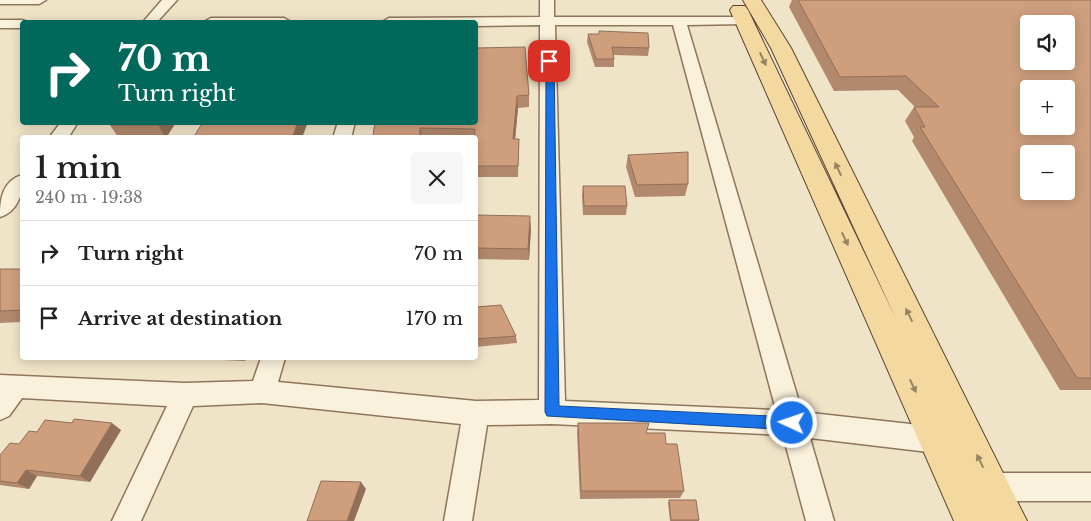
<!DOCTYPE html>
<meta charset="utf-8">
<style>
:root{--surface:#fff;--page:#f6f6f6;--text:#222;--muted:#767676;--line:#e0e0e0}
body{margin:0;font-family:"Libre Baskerville",serif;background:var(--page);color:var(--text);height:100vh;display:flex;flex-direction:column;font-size:19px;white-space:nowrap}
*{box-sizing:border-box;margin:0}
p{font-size:16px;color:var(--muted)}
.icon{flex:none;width:28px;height:28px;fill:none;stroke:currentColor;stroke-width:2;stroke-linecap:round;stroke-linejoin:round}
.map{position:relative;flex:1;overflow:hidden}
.drawer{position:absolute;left:20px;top:135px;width:458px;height:225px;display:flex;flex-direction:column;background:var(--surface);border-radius:5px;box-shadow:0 2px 12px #0003}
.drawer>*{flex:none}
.banner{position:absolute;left:20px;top:20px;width:458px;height:105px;border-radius:5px;box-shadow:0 2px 12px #0003;background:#00695c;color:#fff;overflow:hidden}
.fabs{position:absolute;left:1020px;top:15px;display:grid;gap:10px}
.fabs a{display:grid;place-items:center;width:55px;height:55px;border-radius:5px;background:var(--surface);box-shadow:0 2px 12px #0003;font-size:25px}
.pin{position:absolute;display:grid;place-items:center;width:42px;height:42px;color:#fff;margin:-21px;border-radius:10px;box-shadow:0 2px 8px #0006}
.me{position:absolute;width:55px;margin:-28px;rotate:273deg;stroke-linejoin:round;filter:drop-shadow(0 0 4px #0008)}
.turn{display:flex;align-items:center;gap:18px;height:105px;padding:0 15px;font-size:22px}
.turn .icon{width:65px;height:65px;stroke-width:2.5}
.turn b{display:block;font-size:35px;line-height:42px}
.round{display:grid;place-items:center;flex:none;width:52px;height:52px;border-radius:5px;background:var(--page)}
.head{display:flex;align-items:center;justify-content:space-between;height:85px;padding:0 15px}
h1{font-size:30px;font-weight:600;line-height:38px}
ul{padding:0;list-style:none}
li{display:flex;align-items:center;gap:15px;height:65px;padding:0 15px;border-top:1px solid var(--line)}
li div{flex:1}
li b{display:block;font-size:19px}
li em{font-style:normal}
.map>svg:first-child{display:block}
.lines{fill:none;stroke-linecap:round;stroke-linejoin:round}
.minor-casing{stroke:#8d765c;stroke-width:3}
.primary-casing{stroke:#5b4430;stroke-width:2}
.minor{fill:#faf1dc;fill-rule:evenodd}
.primary{fill:#f3d9a0;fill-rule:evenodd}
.wall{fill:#b2896c}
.shaded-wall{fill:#916f58}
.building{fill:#cf9f7d;stroke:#916f58;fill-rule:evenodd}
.oneway{fill:#988460}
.route{fill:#1a73e8;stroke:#114b97}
</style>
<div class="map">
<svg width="1091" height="521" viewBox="0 0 1091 521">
<rect width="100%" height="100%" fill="#f0e4c8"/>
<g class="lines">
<defs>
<path id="minor" d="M 0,0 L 46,0 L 39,4 L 0,4 Z
M 162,0 L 177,0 L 157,22 L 143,22 Z
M 540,0 L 554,0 L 554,17 L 750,17 L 752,20 L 745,24 L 687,25 L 802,412 L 937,427 L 946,431 L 950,440 L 946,449 L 937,453 L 810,438 L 834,521 L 806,521 L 783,435 L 552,424 L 487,425 L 472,521 L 444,521 L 461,424 L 262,403 L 193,406 L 141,521 L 112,521 L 167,406 L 22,398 L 9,416 L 0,420 L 0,375 L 185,383 L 253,381 L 261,358 L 285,358 L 278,382 L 476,401 L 539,400 L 540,25 L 475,26 L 475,22 L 382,22 L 389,18 L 540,17 ZM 555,25 L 673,25 L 776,410 L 565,401 Z
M 211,18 L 284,18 L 291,22 L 204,22 Z
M 0,20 L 22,20 L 28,22 L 22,22 L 22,28 L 0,28 Z
M 61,122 L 78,122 L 68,138 L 49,138 Z
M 338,122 L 355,122 L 351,138 L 333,138 Z
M 22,175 C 24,192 18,212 0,217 C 0,200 2,181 22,175 Z
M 981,473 L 1091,473 L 1091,501 L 981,501 L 971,497 L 967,487 L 971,477 Z"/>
<path id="primary" d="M 743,0 L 761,0 L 791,48 L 1027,521 L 954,521 L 730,10 L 733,6 L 745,6 L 748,10 L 896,319 L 771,48 Z"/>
</defs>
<use href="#minor" class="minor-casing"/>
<use href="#primary" class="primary-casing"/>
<use href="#minor" class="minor"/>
<use href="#primary" class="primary"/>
</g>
<path class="wall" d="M 792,0 L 1091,0 L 1091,390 L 1060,390 L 912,141 L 914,137 L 905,121 L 914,107 L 915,107 L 898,90 L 834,91 L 789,7 Z
M 588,34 L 649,48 L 648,56 L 614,55 L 614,67 L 595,67 L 587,42 Z
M 475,48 L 529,95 L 529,107 L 518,108 L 515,139 L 519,139 L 518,177 L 475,177 L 475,138 L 373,138 L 374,128 L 475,122 Z
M 176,122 L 166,138 L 118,137 L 110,125 Z
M 628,155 L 688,184 L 685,196 L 635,197 L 626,167 Z
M 583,186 L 627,206 L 626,215 L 583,215 L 582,195 Z
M 475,215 L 531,228 L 529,260 L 475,259 Z
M 0,269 L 22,269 L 22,322 L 0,323 Z
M 475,307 L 516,336 L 517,343 L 475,347 Z
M 198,358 L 247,358 L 245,361 L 199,359 Z
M 578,423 L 646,433 L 666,444 L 684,491 L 680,498 L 580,499 L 577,432 Z
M 121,430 L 90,482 L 37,476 L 29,489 L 0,485 L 0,455 L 19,444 L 37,432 Z
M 669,500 L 699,520 L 699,521 L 670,521 L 668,503 Z"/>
<path class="shaded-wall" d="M 517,96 L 518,108 L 514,151 L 513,139 Z
M 160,122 L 176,122 L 166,138 L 158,125 Z
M 298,122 L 308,122 L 302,138 L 292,138 Z
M 420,128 L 422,138 L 420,138 Z
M 530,216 L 531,228 L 529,260 L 528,249 Z
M 112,423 L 121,430 L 90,482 L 80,476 Z
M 26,470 L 37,476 L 29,489 L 17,483 Z
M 361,482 L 366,489 L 354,521 L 347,521 Z"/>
<path class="building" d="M 798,0 L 1091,0 L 1091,378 L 1077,378 L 920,127 L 925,127 L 914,107 L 939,107 L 906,76 L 840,77 ZM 1029,24 L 1066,24 L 1066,61 L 1029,61 ZM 1029,89 L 1066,89 L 1066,126 L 1029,126 ZM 1029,154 L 1066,154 L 1066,191 L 1029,191 Z
M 257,21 L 365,21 L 364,22 L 256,22 Z
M 599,31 L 648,33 L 649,48 L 612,47 L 614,59 L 596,59 L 588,34 L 599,34 Z
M 525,47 L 529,95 L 517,96 L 513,139 L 519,139 L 518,166 L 475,166 L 475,138 L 474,138 L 475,129 L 420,128 L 420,138 L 373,138 L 374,128 L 376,122 L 475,122 L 475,48 Z
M 111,122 L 160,122 L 158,125 L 110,125 Z
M 203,122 L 298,122 L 292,138 L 193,138 Z
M 688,152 L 688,184 L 637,185 L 628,155 Z
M 583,186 L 625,186 L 627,206 L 584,206 Z
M 475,215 L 530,216 L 528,249 L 475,248 Z
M 0,269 L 22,269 L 22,310 L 0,311 Z
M 501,305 L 516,336 L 475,339 L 475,307 Z
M 74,419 L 112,423 L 80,476 L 26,470 L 17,483 L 0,481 L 0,455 L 10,443 L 19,444 L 29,431 L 37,432 L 45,420 L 72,423 Z
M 578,423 L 649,423 L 646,433 L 665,433 L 666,444 L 677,444 L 684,491 L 581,491 Z
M 321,481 L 361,482 L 347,521 L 307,521 Z
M 669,500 L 696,500 L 699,520 L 671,520 Z"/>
<defs><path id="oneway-solid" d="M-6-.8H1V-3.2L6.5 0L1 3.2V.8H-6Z" transform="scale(1.25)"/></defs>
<g class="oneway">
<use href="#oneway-solid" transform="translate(763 59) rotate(65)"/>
<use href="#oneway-solid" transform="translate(838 169) rotate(-115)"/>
<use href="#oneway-solid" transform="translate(845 239) rotate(65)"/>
<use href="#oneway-solid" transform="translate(909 315) rotate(-116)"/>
<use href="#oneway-solid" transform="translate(913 386) rotate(65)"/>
<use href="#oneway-solid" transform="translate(980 461) rotate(-116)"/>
</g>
<path class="route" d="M 546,59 L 554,61 L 559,406 L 792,417 L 796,418 L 798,423 L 796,428 L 792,430 L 547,416 L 545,412 Z"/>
</svg>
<div class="fabs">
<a><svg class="icon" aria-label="sound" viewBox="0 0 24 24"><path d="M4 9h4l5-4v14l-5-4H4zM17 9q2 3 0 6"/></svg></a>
<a>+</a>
<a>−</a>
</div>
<div class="pin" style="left:549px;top:61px;background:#d93025"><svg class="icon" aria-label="arrive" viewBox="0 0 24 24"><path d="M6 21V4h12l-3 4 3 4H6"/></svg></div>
<svg class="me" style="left:792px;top:423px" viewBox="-20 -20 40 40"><circle r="17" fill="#1a73e8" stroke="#fff" stroke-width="3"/><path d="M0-11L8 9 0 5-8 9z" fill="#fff"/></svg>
<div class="banner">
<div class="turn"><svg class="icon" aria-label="right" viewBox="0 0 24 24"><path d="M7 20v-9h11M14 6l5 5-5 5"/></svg><div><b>70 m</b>Turn right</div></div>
</div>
<section class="drawer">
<div class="head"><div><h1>1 min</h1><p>240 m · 19:38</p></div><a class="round"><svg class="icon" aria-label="close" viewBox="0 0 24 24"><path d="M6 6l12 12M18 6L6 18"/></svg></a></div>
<ul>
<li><svg class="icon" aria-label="right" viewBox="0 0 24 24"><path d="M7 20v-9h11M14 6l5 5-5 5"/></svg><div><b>Turn right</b></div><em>70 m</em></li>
<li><svg class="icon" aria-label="arrive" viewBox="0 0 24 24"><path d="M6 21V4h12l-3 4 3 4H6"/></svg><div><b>Arrive at destination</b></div><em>170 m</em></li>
</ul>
</section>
</div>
